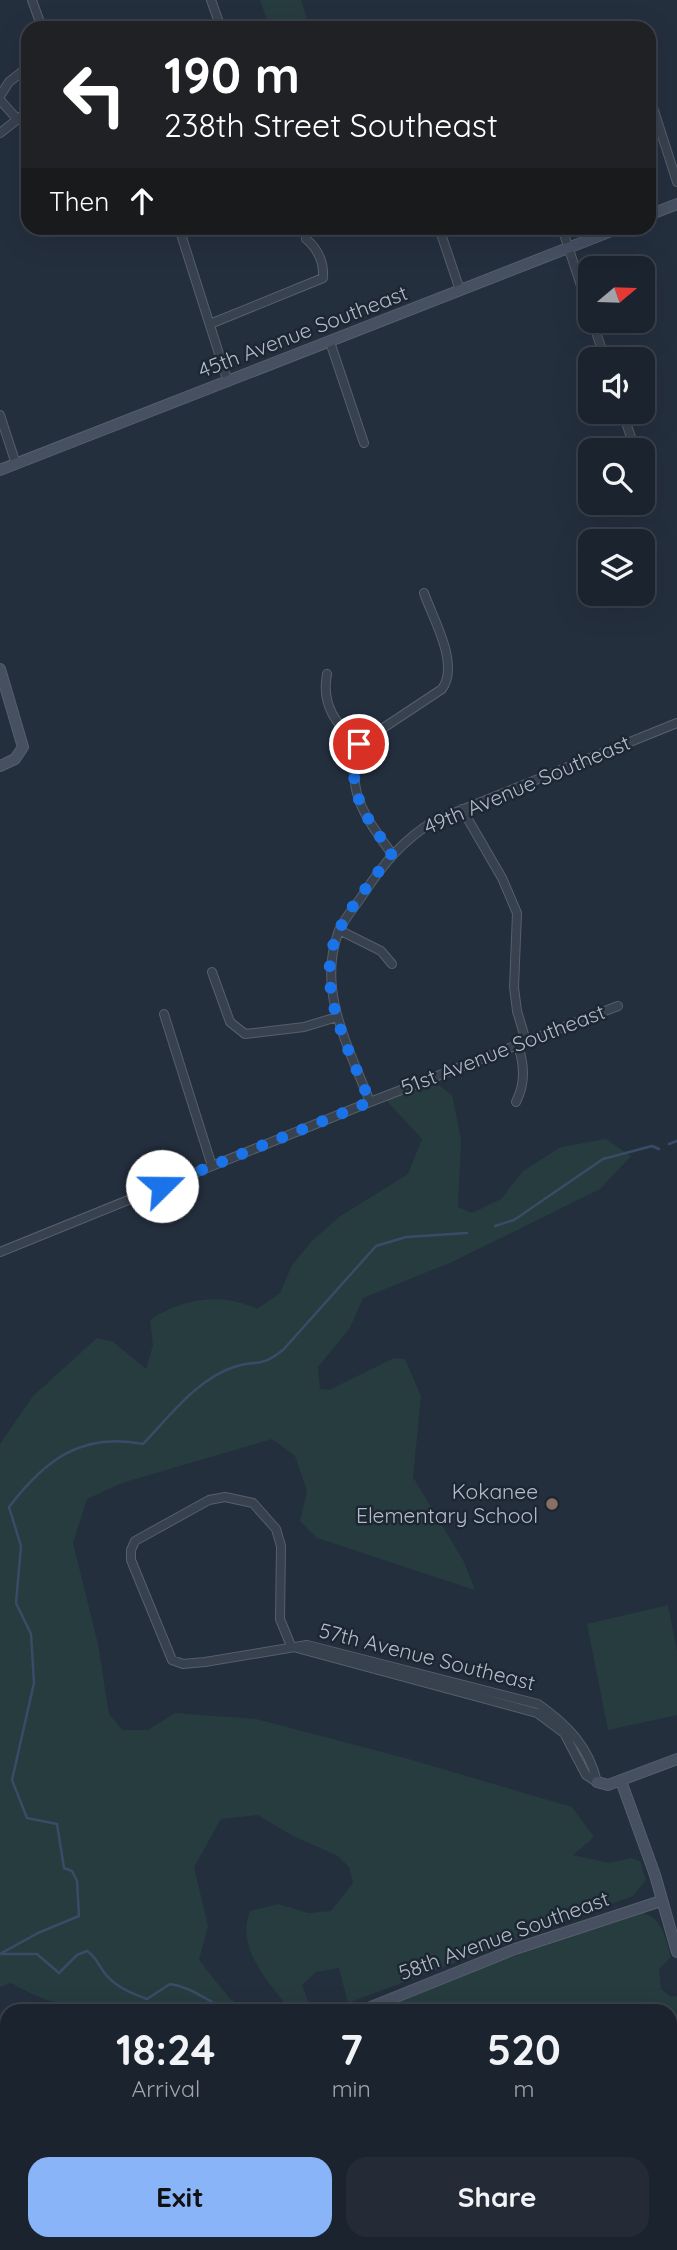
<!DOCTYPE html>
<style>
:root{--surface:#1b232e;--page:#242b36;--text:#f1f3f6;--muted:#a0a4aa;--line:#39404a;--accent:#8ab4f8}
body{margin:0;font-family:Quicksand,sans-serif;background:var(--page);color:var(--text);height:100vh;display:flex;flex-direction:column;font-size:26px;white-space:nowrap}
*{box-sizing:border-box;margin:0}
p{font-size:23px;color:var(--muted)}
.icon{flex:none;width:38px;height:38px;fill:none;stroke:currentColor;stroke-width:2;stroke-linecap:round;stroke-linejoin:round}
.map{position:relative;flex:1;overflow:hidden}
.drawer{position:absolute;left:0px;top:2004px;width:677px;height:247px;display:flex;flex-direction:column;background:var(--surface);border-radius:21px 21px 0 0;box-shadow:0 7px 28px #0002,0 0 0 2px var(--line)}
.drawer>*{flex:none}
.hud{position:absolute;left:21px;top:21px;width:635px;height:214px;border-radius:21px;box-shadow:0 7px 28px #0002,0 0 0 2px var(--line);background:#202124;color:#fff;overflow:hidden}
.needle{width:46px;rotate:71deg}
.controls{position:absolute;left:578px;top:256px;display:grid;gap:14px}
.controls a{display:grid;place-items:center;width:77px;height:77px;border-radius:14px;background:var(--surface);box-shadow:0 7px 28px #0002,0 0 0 2px var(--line);font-size:35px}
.pin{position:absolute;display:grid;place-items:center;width:60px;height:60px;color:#fff;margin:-30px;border:4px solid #fff;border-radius:50%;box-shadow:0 2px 7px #0007}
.me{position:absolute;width:77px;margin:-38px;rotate:68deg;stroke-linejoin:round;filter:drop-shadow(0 0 5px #0008)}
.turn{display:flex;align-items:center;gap:24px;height:147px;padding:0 28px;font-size:32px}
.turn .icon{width:91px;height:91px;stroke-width:2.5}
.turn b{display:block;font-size:49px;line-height:60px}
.then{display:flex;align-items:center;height:66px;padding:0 28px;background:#0003;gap:14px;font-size:26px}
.eta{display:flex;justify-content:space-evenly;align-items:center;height:119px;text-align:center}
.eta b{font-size:42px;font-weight:700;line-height:49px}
.button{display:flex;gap:14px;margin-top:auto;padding:14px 28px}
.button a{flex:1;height:80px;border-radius:21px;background:var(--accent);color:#111;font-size:28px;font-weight:700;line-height:80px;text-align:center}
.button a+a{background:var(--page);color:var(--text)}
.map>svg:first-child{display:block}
.green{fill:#263c3f}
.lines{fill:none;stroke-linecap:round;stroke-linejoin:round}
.stream{stroke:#394c67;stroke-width:2.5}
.street-casing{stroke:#565f6c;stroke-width:10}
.secondary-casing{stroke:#565f6c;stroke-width:12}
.highway-casing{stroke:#434c59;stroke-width:16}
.street{stroke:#38414e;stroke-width:8}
.secondary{stroke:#465061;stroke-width:10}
.highway{stroke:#746855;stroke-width:14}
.route{stroke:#1a73e8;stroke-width:12;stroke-dasharray:0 21.6}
.education-dot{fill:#8d6e63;stroke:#1d2633;stroke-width:2.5}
.labels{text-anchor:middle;stroke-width:5;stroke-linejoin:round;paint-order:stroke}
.street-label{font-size:21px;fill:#b4bcc9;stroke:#1d2633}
.poi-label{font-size:21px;fill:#b4bcc9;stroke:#1d2633;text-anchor:end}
</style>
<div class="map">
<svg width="677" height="2250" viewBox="0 0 677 2250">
<rect width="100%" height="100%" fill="#242f3e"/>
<path class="green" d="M 260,0 L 301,0 L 310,28 L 270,28 Z
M 431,1079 L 452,1095 L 461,1140 L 458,1207 L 472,1213 L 501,1199 L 523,1171 L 561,1147 L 606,1139 L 631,1156 L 600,1189 L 452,1262 L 363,1298 L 350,1328 L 318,1367 L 320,1389 L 329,1390 L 394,1358 L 405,1359 L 421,1396 L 413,1477 L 463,1560 L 475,1590 L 317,1538 L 300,1521 L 307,1491 L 295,1456 L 272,1439 L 122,1483 L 87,1499 L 73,1543 L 98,1644 L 109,1714 L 122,1730 L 148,1730 L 175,1713 L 256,1719 L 405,1758 L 572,1807 L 594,1837 L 573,1855 L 609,1863 L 631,1858 L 640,1861 L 646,1880 L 633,1896 L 348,2003 L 339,1968 L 316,1972 L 302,1985 L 312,2011 L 291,2011 C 269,1983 235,1948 250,1911 L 278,1904 L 308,1913 L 331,1911 L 353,1883 L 349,1867 L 338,1856 L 293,1836 L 258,1815 L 221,1819 L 194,1867 L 208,1926 L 199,1960 L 230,1999 L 253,2011 L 114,2011 L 104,2002 C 61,2008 48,2003 11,1983 L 0,1987 L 0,1444 L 33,1396 L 97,1338 L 113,1342 L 146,1369 L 153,1345 L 150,1320 C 182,1298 222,1292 257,1309 L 280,1293 L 292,1265 L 313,1240 L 339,1217 L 408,1174 L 422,1139 L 384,1098 Z
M 668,1605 L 677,1651 L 677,1715 L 608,1730 L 587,1624 Z
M 635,1911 C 662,1914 664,1934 671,1957 L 659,1969 L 661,1989 L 671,1997 L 677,1996 L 677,2020 L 670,2022 L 670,2011 L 367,2011 Z
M 147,2244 L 214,2244 L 213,2250 L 163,2250 Z
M 471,2244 L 566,2244 L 573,2250 L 481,2250 Z"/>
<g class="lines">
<path class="stream" d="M 669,1144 L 677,1141
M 495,1226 L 514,1220 L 603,1159 L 652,1146 L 659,1149
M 0,1954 L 38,1933 L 79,1916 L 77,1881 L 72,1871 L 64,1868 L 57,1824 L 27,1818 L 12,1780 L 34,1683 L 31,1634 L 16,1603 L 21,1546 L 9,1507 C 45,1460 81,1432 143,1444 C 169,1417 197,1379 234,1367 C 259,1358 257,1370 283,1350 L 376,1246 L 406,1237 L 467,1233
M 0,1954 L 37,1954 L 59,1973 L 77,1955 L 87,1951 C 98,1958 99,1968 108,1977 C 118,1988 133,1994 147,1999 L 170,1984 C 193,1987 210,2004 232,2011
M 531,2244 L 537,2250"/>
<defs>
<path id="street" d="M 32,0 L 42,28
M 211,0 L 221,28
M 649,95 L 677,182
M 0,96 L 9,82 L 28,67
M 0,100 L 18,120
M 0,133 L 28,111
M 179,228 L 228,382
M 439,228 L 460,290
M 562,228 L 590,313
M 592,320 L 605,359
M 210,324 L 323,278 C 324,262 318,249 306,239
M 330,342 L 364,443
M 622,411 L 633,443
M 0,415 L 16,464
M 327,674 C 321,705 336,725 359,744
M 359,744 L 442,689 C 460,664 433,619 424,593
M 359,744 C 344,790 366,818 392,854
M 462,809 L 502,878 L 517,913 L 514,987 L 517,1011 L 526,1041
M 339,930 L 381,951 L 392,964
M 212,972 L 230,1022 L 245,1034 L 304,1027 L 337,1017
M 164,1014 L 212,1166
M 370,1102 C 349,1048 317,991 338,933 C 343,919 356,906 364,893 C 384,863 403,840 434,821 L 677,723
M 516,1102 C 526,1082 524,1065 518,1044
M 0,1252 L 370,1102 L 618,1006
M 291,1646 L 280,1619 L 281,1546 L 276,1529 L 253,1503 L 225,1497 L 209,1500 L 135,1541 L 131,1550 L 131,1560 L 172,1660 L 183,1664 L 205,1662 L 307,1645 L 538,1704 C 567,1724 589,1747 597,1782
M 297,1648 L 537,1713 L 564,1733 L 586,1775 L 597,1782"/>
<path id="secondary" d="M 649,215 L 677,204
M 0,470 L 619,228
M 0,669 L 23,747 L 15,759 L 0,766
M 621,1781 L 655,1875 L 677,1952
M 597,1782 L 608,1785 L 677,1759
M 361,2011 L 515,1949 L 661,1901
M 0,2149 L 7,2150
M 0,2236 L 7,2237
M 75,2244 L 109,2250"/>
<path id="highway" d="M 0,2178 L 7,2177
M 0,2209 L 7,2208
M 379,2244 L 392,2250
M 436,2244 L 447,2250"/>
</defs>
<use href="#street" class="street-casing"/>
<use href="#secondary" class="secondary-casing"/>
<use href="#highway" class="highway-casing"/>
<use href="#street" class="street"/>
<use href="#secondary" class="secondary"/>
<use href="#highway" class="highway"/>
</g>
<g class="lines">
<path class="route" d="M 162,1186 L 370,1102 C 350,1051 312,985 339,930 C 352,903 375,878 392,853 C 366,818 344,790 359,744"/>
</g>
<circle class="education-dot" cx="552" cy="1504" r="7"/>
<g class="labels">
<g class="street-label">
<text transform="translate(303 332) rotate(-21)" y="7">45th Avenue Southeast</text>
<text transform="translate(527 785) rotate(-23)" y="7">49th Avenue Southeast</text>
<text transform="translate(503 1050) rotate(-21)" y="7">51st Avenue Southeast</text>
<text transform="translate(427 1657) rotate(14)" y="7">57th Avenue Southeast</text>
<text transform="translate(504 1936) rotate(-20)" y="7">58th Avenue Southeast</text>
</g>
<g class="poi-label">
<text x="538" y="1499">Kokanee<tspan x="538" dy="24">Elementary School</tspan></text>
</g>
</g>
</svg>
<div class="controls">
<a><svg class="needle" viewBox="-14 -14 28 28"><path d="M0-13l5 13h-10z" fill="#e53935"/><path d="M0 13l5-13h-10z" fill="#a0a4aa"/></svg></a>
<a><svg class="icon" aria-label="sound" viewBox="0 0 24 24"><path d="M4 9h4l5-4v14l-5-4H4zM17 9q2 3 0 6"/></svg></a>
<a><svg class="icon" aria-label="search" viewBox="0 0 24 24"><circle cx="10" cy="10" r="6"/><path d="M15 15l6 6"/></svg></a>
<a><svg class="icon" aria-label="layers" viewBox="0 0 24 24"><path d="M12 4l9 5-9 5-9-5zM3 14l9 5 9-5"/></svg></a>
</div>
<div class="pin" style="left:359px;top:744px;background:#d93025"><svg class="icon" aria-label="arrive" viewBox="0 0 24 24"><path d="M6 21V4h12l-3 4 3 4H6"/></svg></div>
<svg class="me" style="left:162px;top:1186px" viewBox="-20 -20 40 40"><circle r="19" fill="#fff"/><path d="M0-13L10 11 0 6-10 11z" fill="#1a73e8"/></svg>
<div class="hud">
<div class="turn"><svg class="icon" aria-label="left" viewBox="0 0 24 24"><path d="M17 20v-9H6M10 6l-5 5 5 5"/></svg><div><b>190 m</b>238th Street Southeast</div></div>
<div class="then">Then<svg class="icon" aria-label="ahead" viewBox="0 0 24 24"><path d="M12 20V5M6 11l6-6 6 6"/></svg></div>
</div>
<section class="drawer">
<div class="eta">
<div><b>18:24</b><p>Arrival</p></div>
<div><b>7</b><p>min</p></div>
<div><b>520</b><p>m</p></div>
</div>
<div class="button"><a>Exit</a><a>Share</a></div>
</section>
</div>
